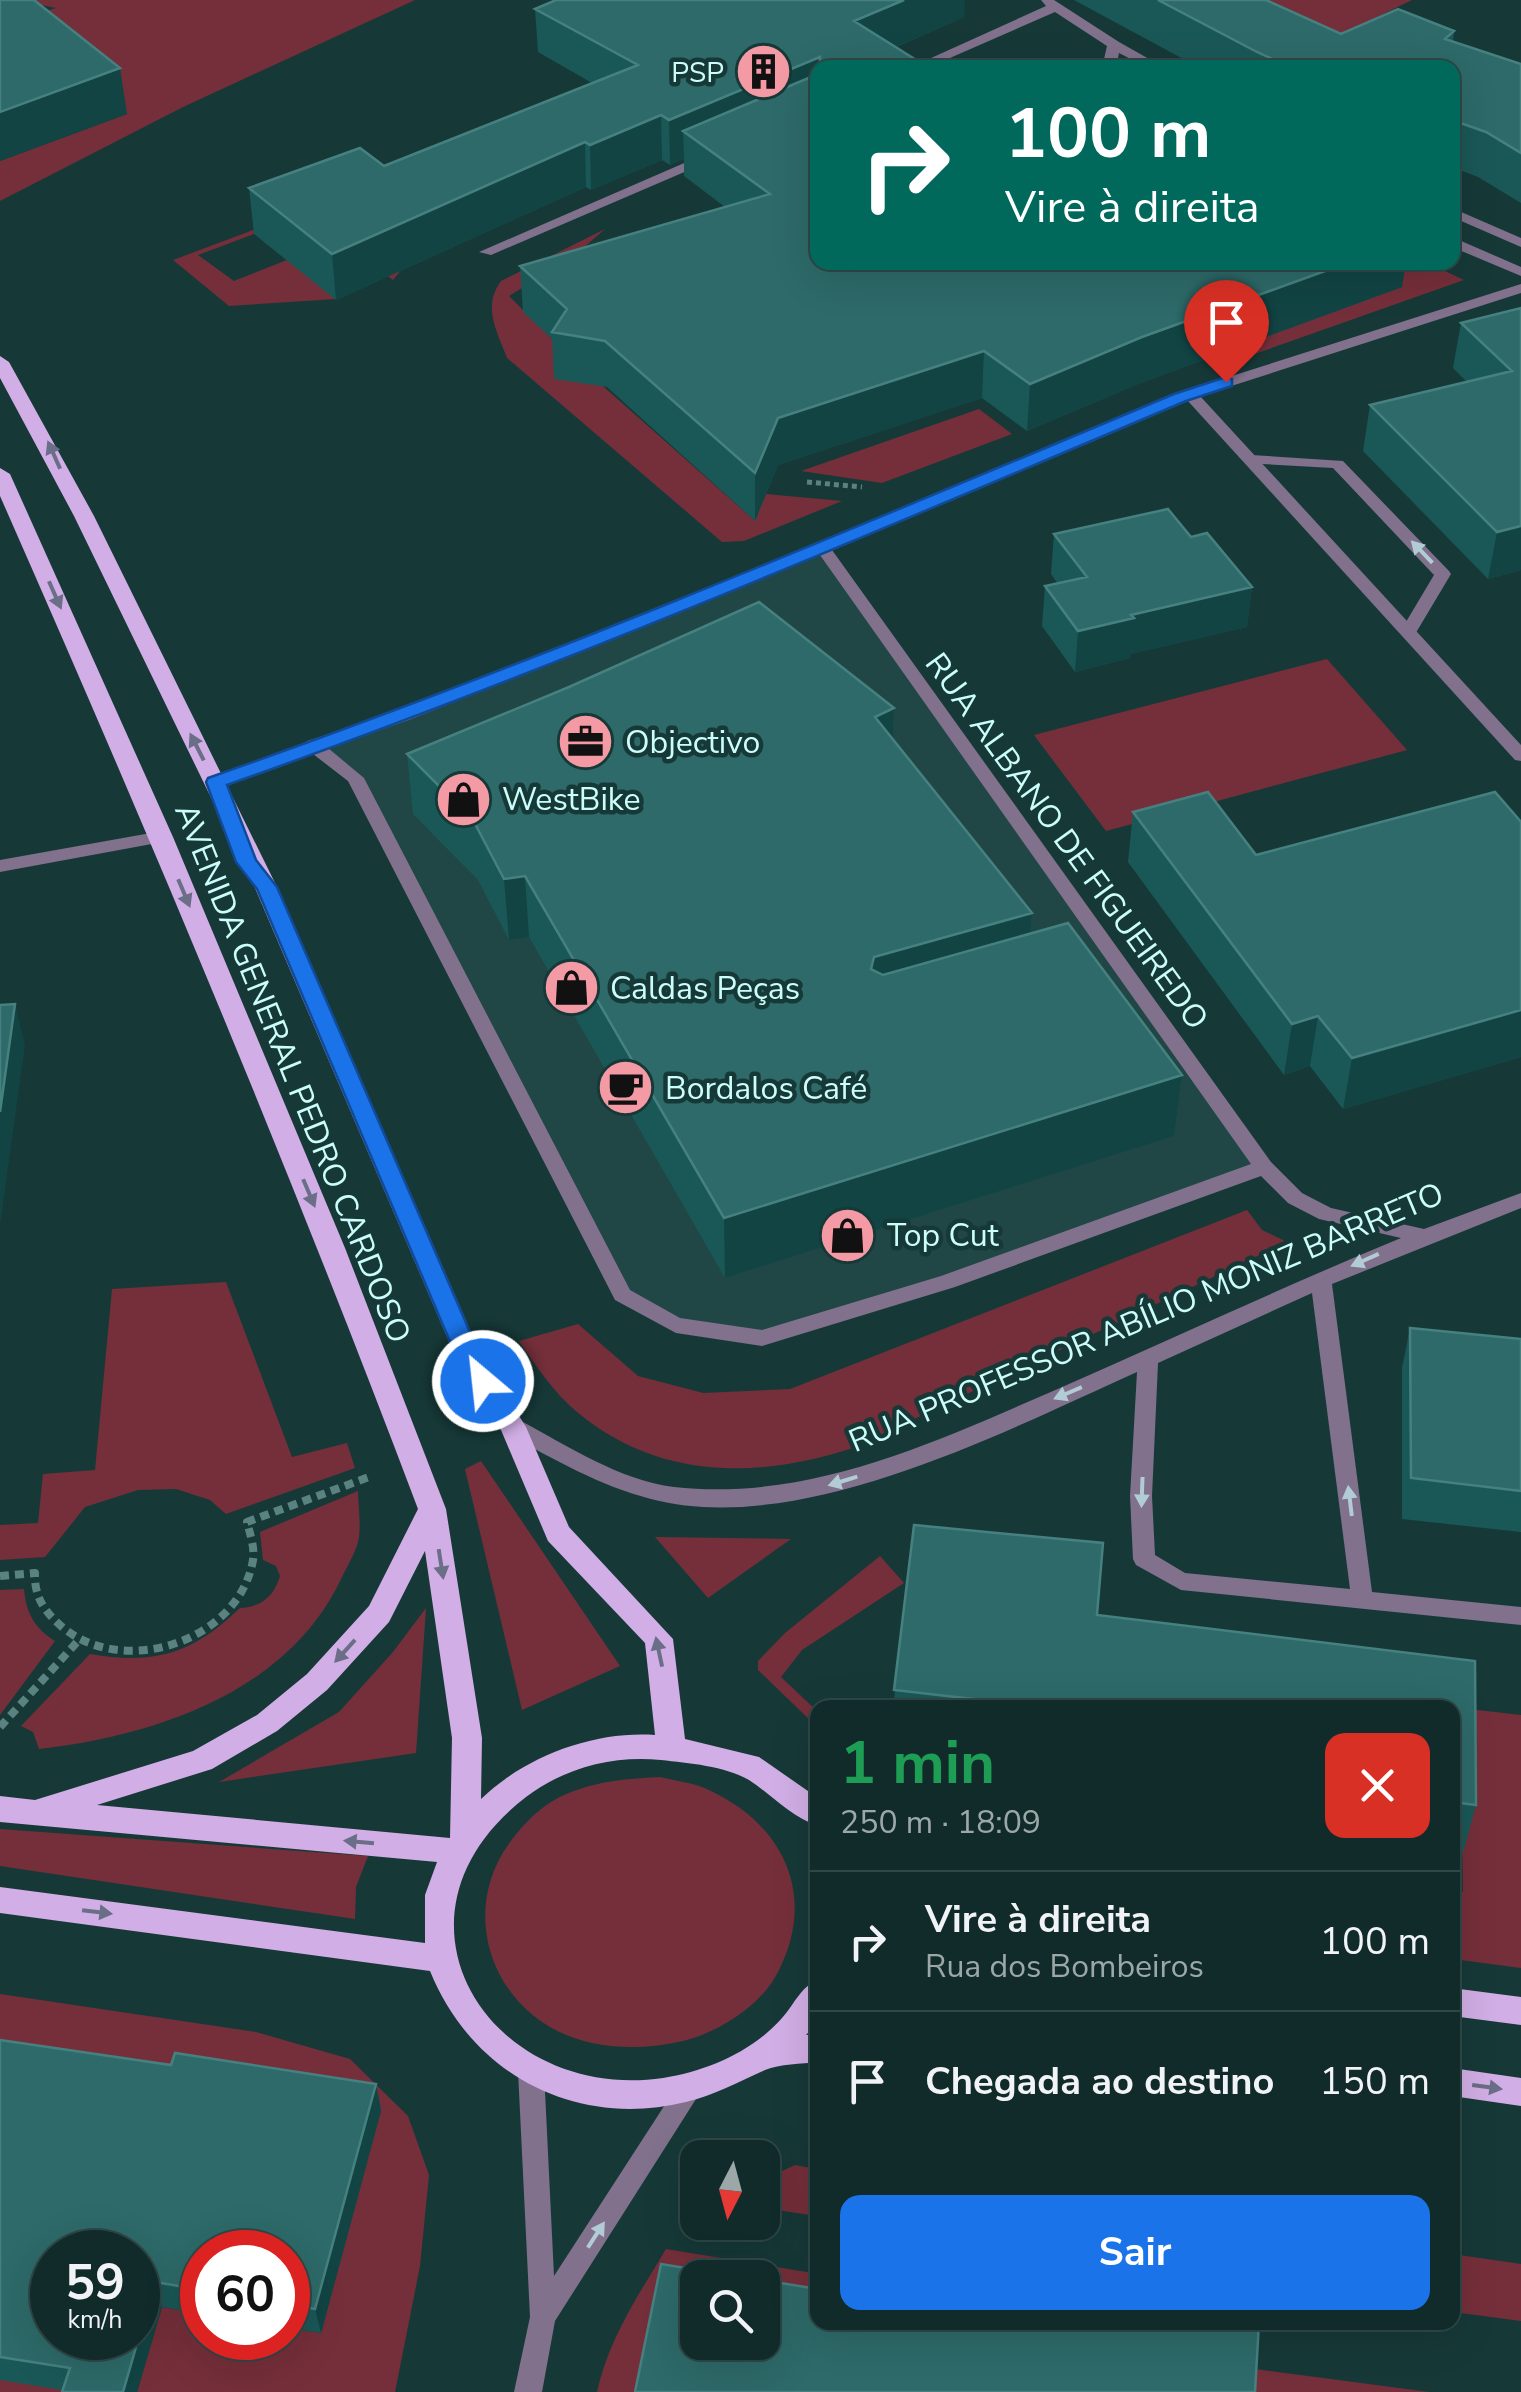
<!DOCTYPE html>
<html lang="pt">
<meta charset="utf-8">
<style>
:root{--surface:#102b2a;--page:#193332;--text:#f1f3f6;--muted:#9ca7a8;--line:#304747;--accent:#1a73e8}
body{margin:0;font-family:"Nunito Sans",sans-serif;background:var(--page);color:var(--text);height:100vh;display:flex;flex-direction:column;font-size:38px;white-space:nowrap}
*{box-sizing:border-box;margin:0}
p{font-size:32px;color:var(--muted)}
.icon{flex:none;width:55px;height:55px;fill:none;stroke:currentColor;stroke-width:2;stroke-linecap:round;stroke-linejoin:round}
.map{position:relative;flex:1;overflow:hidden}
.drawer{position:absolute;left:810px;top:1700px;width:650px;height:630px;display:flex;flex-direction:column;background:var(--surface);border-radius:20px;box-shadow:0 10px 40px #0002,0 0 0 2px var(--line)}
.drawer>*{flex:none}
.guide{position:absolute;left:810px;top:60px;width:650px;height:210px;border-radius:20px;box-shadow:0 10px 40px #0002,0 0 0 2px var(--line);background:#00695c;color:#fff;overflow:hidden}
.needle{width:65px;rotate:186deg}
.fabs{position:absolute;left:680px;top:2140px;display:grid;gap:20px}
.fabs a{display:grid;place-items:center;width:100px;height:100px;border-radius:20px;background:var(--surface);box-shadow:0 10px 40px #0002,0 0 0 2px var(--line);font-size:50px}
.speed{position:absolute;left:30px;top:2230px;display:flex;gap:20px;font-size:50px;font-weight:700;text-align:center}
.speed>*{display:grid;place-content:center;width:130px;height:130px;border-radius:50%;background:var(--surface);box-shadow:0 10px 40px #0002,0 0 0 2px var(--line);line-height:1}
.speed small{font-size:25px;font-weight:400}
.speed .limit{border:15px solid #d22;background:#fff;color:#111}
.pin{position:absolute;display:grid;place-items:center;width:85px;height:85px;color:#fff;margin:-102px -42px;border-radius:50% 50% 50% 0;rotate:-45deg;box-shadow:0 0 10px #0007}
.pin .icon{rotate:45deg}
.me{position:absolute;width:110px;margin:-55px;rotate:332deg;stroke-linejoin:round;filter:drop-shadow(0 0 8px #0008)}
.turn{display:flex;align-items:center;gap:35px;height:210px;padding:0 30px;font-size:45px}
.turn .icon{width:130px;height:130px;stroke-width:2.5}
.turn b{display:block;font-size:70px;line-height:85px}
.round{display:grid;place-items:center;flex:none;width:105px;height:105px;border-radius:20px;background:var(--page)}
.overview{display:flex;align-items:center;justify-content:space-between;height:170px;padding:0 30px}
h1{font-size:60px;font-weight:700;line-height:75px;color:#1e9e55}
.action{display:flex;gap:20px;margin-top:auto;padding:20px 30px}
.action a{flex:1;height:115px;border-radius:20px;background:var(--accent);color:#fff;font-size:40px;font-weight:700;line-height:115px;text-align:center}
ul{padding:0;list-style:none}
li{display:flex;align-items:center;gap:30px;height:140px;padding:0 30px;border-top:2px solid var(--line)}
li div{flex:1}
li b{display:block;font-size:38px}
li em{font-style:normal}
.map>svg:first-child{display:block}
.built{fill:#204746}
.green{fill:#752f3a}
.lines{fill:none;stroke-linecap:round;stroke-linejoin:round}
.path-far1{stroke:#5a8280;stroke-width:5;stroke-dasharray:5 4;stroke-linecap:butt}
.path{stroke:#5a8280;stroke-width:8;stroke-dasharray:9 6;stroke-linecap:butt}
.lane{fill:#81718c;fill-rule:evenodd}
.street{fill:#81718c;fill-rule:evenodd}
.primary{fill:#d1aee5;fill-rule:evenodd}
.wall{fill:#1a5857}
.shaded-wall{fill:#114443}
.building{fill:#2d6a69;stroke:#468180;stroke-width:2.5;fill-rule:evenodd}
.oneway{fill:#6a6e86}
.oneway2{fill:#b1ccd4}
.route{fill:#1a73e8;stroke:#114b97;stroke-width:2.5}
.labels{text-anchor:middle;stroke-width:9;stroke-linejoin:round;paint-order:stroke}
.far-poi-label{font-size:28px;fill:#cbfdfa;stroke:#163938;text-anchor:end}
.poi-label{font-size:32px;fill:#cbfdfa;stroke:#163938;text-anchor:start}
.street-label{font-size:32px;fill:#cbfdfa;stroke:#163938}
</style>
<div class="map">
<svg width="1521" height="2392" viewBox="0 0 1521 2392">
<rect width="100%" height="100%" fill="#163938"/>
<path class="built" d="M 823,548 L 1264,1167 L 762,1338 L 676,1325 L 622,1295 L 355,778 L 313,745 Z"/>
<path class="green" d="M 15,0 L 415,0 L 183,107 L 0,201 L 0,161 L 127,114 L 0,25 L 56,8 Z
M 1165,0 L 1412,0 L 1293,58 Z
M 382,182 L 415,253 L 393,280 L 339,238 L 364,193 L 198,255 L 234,281 L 287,260 L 336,299 L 229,306 L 173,260 Z
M 605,229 L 575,255 L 509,296 L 569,356 L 754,520 L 766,494 L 842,501 L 744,541 L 722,542 L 507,358 C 497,331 482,307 501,281 Z
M 1362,263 L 1428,263 L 1464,280 L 1235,361 L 1224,352 L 1401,287 Z
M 979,409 L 1012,434 L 882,483 L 801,471 Z
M 1327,659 L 1407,750 L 1106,831 L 1034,735 Z
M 1247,1210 L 1262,1230 L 1287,1242 L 853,1448 C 757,1479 659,1480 577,1412 C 554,1393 536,1366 519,1341 L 578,1324 L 638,1376 L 703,1393 L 790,1389 Z
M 226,1282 L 292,1457 L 347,1443 L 355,1468 L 226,1514 L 210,1500 L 176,1489 L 138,1490 L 85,1507 L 45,1557 L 0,1560 L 0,1525 L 38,1523 L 43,1474 L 95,1470 L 112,1289 Z
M 481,1461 L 620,1666 L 522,1710 L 465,1469 Z
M 358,1491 C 358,1506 361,1522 359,1537 C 357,1551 347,1566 341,1579 C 288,1692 155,1736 39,1749 L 33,1732 L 21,1726 L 90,1654 C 155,1665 192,1654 240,1608 C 262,1607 274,1596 280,1576 L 276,1566 L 263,1560 L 260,1532 Z
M 655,1537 L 791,1539 L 708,1598 Z
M 880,1556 L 904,1583 L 802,1650 L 781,1677 L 817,1711 L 817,1727 L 758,1670 L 758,1661 L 785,1633 Z
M 24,1589 C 26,1612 34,1628 55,1641 L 0,1715 L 0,1590 Z
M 426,1608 L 416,1753 L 219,1782 L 339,1712 L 393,1652 Z
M 1460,1708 L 1521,1715 L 1521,1968 L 1453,1959 L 1453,1891 L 1463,1892 Z
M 660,1777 C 676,1781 696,1783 711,1791 C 785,1826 817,1897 778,1972 C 761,2006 719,2032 683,2041 C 639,2051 590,2050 550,2027 C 485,1989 465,1906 508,1845 C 522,1825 541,1805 564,1795 C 595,1781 626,1779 660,1777 Z
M 0,1829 L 368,1856 L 356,1887 L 355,1919 L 0,1866 Z
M 0,1994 L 256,2032 L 350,2059 L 408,2116 L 429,2175 L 420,2266 L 395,2392 L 137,2392 L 162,2307 L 202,2314 L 202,2338 L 288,2338 L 288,2328 L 321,2333 L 381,2111 L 52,2252 L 52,2338 L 79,2392 L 0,2392 Z
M 795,2165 L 817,2169 L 817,2216 L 763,2208 L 763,2180 Z
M 666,2249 L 813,2273 L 808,2327 L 763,2321 L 762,2278 L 698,2278 L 639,2392 L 597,2392 C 608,2340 639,2294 666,2249 Z
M 1452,2254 L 1521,2264 L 1521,2321 L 1453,2312 Z
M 1247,2368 L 1429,2392 L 1246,2392 Z"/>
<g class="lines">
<path class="path-far1" d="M 807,482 L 862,487"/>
<path class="path" d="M 0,1576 L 35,1573 C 34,1596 44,1611 61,1626 C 122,1679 239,1642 253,1560 C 255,1548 250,1534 247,1522 L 369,1477
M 0,1727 L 78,1641"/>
<path class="lane" d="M 1251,455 L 1343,461 L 1449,571 L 1451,574 L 1414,636 L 1402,636 L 1400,632 L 1434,575 L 1333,468 L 1245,463 L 1245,457 Z
M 162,831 L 171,837 L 168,841 L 0,872 L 0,860 Z"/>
<path class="street" d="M 1041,0 L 1054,0 L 1119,42 L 1165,68 L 1148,68 L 1119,53 L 1116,68 L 1102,68 L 1107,46 L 1055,12 L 927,68 L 909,68 L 1046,6 Z
M 705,154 L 710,155 L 710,161 L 491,255 L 479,252 Z
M 1452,208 L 1521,238 L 1521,247 L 1452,217 Z
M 1452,237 L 1521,267 L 1521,276 L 1452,247 Z
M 1521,284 L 1521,293 L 1200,396 L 1521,745 L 1521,761 L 1515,760 L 1187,400 L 832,550 L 1271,1162 L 1302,1193 L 1331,1208 L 1424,1229 L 1521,1193 L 1521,1208 L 1332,1284 L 1372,1592 L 1521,1607 L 1521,1625 L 1181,1590 L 1136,1565 L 1133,1559 L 1130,1496 L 1137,1372 C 1003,1432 800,1538 651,1499 C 599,1486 552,1458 505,1433 L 502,1427 L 505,1421 L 521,1421 C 568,1446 619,1480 674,1487 C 811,1502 937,1441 1060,1388 C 1174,1338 1287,1285 1401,1238 L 1319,1219 L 1288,1203 L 1261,1176 L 955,1287 L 762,1346 L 676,1333 L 615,1300 L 348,781 L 313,754 L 216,788 L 207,782 L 210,778 L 304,745 L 307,741 L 397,712 L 817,545 L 1175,394 ZM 820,555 L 1251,1164 L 941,1276 L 762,1330 L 680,1318 L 630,1290 L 364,778 L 328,748 L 409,720 ZM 1312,1293 L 1350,1589 L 1185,1573 L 1155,1555 L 1152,1496 L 1158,1363 Z
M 531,2060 L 540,2063 L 544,2071 L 554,2276 L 681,2080 L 690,2077 L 699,2080 L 703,2088 L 555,2321 L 542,2392 L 514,2392 L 530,2317 L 518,2071 L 522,2063 Z"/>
<path class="primary" d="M 0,356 L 9,362 L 94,516 L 277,887 L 481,1355 L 526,1427 L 569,1527 L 673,1639 L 685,1739 L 759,1757 L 818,1798 L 818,1826 C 791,1817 772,1795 749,1780 C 725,1766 688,1763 661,1760 C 613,1755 564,1768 526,1797 C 371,1916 489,2103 663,2078 C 707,2071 752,2052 782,2018 C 794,2005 801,1986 818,1980 L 818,2022 L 806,2035 L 818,2034 L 818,2062 C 801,2064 780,2064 765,2070 C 738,2082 714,2095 686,2102 C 576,2129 472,2075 430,1971 L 0,1913 L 0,1887 L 425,1943 L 425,1895 L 437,1862 L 0,1822 L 0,1796 L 35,1800 L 193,1751 L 257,1715 L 307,1674 L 369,1606 L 418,1509 C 289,1167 148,831 0,496 L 0,468 L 10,474 L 173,837 L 345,1248 L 446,1509 L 482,1738 L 481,1799 C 526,1756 593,1731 655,1735 L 645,1643 L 548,1541 L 501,1430 L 456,1358 L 255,888 L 74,516 L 0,378 ZM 425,1551 L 452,1738 L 450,1838 L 97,1805 L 212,1769 L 277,1731 L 327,1690 L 389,1622 Z
M 1452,1988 L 1521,1997 L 1521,2025 L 1452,2016 Z
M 1452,2068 L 1521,2078 L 1521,2106 L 1452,2096 Z"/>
</g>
<path class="wall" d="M 1074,0 L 1266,0 L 1341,34 L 1454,31 L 1453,42 L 1521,64 L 1521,203 L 1478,177 L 1452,167 L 1452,68 L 1200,68 Z
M 535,9 L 964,17 L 896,47 L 818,68 L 818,262 L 1402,287 L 1138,384 L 1027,431 L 982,398 L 778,465 L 755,521 L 607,387 L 554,379 L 552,339 L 523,312 L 520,266 L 725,207 L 684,176 L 684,159 L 670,165 L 662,160 L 591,190 L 586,187 L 336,300 L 254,234 L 249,188 L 384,166 L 592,83 L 538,52 Z
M 1521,308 L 1521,570 L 1488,579 L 1363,451 L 1370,405 L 1467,382 L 1453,368 L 1461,323 Z
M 1054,534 L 1191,537 L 1252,587 L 1247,627 L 1130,654 L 1130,658 L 1075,672 L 1042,626 L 1045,586 L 1058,584 L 1051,574 Z
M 894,708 L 893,740 L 1032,913 L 1030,934 L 1182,1075 L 1174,1136 L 725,1278 L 529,937 L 509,940 L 478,880 L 413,814 L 407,754 Z
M 1133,812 L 1256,855 L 1521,822 L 1521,1057 L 1343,1109 L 1310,1066 L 1284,1075 L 1128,862 Z
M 1410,1328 L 1521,1339 L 1521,1532 L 1402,1519 L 1402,1368 Z
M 914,1525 L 1103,1543 L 1097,1615 L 1475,1661 L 1476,1805 L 1463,1853 L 1452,1852 L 1452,1708 L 893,1708 Z
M 0,2040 L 171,2065 L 376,2084 L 381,2110 L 321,2333 L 288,2328 L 288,2252 L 202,2252 L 202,2314 L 162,2307 L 62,2390 L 0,2380 Z"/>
<path class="shaded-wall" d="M 904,0 L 965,0 L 964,17 L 853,65 L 854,21 Z
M 820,57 L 819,68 L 818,68 L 818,102 L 683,131 L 684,159 L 670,165 L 669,120 Z
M 120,68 L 127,114 L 0,161 L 0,112 Z
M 661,115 L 662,160 L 591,190 L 590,145 Z
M 585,142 L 586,187 L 336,300 L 332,254 Z
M 1350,262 L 1406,262 L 1402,287 L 1138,384 L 1027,431 L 1030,384 L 1142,337 Z
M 984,351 L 982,398 L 778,465 L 755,521 L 755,473 L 778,418 Z
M 1521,526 L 1521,570 L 1488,579 L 1497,532 Z
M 1252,587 L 1247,627 L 1130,654 L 1130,658 L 1075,672 L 1078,631 L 1131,615 Z
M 894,708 L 892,768 L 875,717 Z
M 525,876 L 529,937 L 509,940 L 504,879 Z
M 1032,913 L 1027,973 L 869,1029 L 871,969 L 874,957 Z
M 15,1004 L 25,1045 L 0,1225 L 0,1112 Z
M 1521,1010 L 1521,1057 L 1343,1109 L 1352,1058 Z
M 1318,1016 L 1310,1066 L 1284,1075 L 1292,1024 Z
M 1182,1075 L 1174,1136 L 725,1278 L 724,1218 Z
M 376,2084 L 381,2110 L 321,2333 L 315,2309 Z
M 155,2282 L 162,2307 L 137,2392 L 123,2392 Z"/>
<path class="building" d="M 0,0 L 34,0 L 120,68 L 0,112 Z
M 556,0 L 904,0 L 854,21 L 929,68 L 820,68 L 820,57 L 669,120 L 661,115 L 590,145 L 585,142 L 332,254 L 249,188 L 360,148 L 384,166 L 638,65 L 535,9 Z
M 1158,0 L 1266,0 L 1341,34 L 1398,9 L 1454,31 L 1445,39 L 1521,64 L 1521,153 L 1486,132 L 1452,120 L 1452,68 L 1292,68 L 1257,52 Z
M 818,74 L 818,262 L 1350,262 L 1142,337 L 1030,384 L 984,351 L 778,418 L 755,473 L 605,341 L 552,332 L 567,309 L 520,266 L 770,194 L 683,131 Z
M 1521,308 L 1521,526 L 1497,532 L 1370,405 L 1512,371 L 1461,323 Z
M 1168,509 L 1191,537 L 1207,533 L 1252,587 L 1131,615 L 1134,618 L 1078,631 L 1045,586 L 1087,577 L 1054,534 Z
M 759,602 L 894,708 L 875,717 L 1032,913 L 874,957 L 871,969 L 883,975 L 1068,923 L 1182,1075 L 724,1218 L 525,876 L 504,879 L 473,820 L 407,754 L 569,687 Z
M 1208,792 L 1256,855 L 1495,792 L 1521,822 L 1521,1010 L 1352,1058 L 1318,1016 L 1292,1024 L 1133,812 Z
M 15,1004 L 0,1112 L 0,1005 Z
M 1410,1328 L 1521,1339 L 1521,1491 L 1411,1478 Z
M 914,1525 L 1103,1543 L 1097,1615 L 1475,1661 L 1476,1805 L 1452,1802 L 1452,1708 L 1052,1708 L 894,1690 Z
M 0,2040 L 171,2065 L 175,2053 L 376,2084 L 315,2309 L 288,2304 L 288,2252 L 202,2252 L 202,2290 L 155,2282 L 123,2392 L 62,2392 L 70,2368 L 0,2357 ZM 52,2252 L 138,2252 L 138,2338 L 52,2338 Z
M 661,2264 L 746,2278 L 698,2278 L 698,2342 L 762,2342 L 762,2280 L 818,2289 L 818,2322 L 1259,2322 L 1255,2392 L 635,2392 Z"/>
<defs><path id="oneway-solid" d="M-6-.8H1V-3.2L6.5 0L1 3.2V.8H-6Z" transform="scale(2.5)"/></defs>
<g class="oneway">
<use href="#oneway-solid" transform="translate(54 455) rotate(-114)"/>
<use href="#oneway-solid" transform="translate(55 595) rotate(66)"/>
<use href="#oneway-solid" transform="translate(197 747) rotate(-117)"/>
<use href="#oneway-solid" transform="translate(184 893) rotate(67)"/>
<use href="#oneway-solid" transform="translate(309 1193) rotate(67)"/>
<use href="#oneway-solid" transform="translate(441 1564) rotate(81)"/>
<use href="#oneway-solid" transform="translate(345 1651) rotate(132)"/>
<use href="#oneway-solid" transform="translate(659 1652) rotate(-102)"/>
<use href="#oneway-solid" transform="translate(359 1842) rotate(-175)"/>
<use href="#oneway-solid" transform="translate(97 1912) rotate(7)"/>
<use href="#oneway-solid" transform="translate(1487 2087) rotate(8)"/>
</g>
<g class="oneway2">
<use href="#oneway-solid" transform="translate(1422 552) rotate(-134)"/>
<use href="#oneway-solid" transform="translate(1365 1260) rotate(156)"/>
<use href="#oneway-solid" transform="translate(1068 1393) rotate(157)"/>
<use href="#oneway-solid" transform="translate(843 1481) rotate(163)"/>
<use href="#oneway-solid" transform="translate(1142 1492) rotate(92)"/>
<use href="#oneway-solid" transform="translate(1350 1501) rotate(-97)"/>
<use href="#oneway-solid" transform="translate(596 2235) rotate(-57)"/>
</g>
<path class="route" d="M 1226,377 L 1232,379 L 1232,386 L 1186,401 C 869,535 552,670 227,785 L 256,860 L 277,887 L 480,1355 L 495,1381 L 492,1387 L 475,1387 L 457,1358 L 257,889 L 236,862 L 206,782 L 208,778 C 536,663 855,528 1174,394 Z"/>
<defs>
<symbol id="building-disc" viewBox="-11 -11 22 22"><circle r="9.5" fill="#f49aa4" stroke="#163938"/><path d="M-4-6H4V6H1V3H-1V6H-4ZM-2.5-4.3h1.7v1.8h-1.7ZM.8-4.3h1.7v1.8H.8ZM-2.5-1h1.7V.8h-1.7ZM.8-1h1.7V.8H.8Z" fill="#111"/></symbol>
<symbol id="office-disc" viewBox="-11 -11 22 22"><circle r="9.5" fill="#f49aa4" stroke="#163938"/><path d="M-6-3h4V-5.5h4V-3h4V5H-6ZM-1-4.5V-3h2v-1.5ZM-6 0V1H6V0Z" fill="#111"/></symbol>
<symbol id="shop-disc" viewBox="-11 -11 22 22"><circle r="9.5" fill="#f49aa4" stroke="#163938"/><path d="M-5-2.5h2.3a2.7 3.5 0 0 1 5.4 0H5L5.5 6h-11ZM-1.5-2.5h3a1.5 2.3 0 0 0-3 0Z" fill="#111"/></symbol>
<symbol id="cafe-disc" viewBox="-11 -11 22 22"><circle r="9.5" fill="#f49aa4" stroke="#163938"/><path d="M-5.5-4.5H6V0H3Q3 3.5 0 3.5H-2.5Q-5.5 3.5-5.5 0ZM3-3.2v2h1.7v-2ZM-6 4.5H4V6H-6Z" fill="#111"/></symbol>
</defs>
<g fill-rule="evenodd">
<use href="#building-disc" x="732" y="40" width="63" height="63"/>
<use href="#office-disc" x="554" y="710" width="63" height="63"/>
<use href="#shop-disc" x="432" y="768" width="63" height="63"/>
<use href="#shop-disc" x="540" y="956" width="63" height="63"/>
<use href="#cafe-disc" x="594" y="1056" width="63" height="63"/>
<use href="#shop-disc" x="816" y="1204" width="63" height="63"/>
</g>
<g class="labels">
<g class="far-poi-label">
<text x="724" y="82">PSP</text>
</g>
<g class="poi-label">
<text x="625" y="753">Objectivo</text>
<text x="502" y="810">WestBike</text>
<text x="610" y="999">Caldas Peças</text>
<text x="665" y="1099">Bordalos Café</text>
<text x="887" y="1246">Top Cut</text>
</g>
<g class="street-label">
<text transform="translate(1067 841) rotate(54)" y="11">RUA ALBANO DE FIGUEIREDO</text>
<text transform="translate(293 1073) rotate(68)" y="11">AVENIDA GENERAL PEDRO CARDOSO</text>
<text transform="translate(1146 1317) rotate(-23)" y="11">RUA PROFESSOR ABÍLIO MONIZ BARRETO</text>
</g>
</g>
</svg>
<div class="fabs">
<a><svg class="needle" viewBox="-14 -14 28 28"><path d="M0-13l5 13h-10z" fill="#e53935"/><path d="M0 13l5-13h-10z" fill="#9ca7a8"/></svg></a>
<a><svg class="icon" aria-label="search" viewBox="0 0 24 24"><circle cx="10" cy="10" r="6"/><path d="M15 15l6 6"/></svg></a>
</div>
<div class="speed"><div>59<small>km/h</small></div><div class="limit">60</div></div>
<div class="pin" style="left:1226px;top:382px;background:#d93025"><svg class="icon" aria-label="arrive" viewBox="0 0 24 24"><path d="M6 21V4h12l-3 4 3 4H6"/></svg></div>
<svg class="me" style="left:483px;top:1381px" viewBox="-20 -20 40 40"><circle r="17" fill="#1a73e8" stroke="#fff" stroke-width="3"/><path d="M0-11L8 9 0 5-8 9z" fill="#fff"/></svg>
<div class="guide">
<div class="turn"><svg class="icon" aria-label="right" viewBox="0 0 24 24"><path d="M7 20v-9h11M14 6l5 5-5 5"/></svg><div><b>100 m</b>Vire à direita</div></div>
</div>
<section class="drawer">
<div class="overview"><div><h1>1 min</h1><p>250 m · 18:09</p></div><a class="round" style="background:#d93025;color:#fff"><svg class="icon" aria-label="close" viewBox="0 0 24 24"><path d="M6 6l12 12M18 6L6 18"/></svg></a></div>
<ul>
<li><svg class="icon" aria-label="right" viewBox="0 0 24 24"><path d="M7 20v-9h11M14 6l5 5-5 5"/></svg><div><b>Vire à direita</b><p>Rua dos Bombeiros</p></div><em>100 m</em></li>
<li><svg class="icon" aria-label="arrive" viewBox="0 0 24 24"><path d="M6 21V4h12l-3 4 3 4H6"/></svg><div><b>Chegada ao destino</b></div><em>150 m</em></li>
</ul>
<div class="action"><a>Sair</a></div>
</section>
</div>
